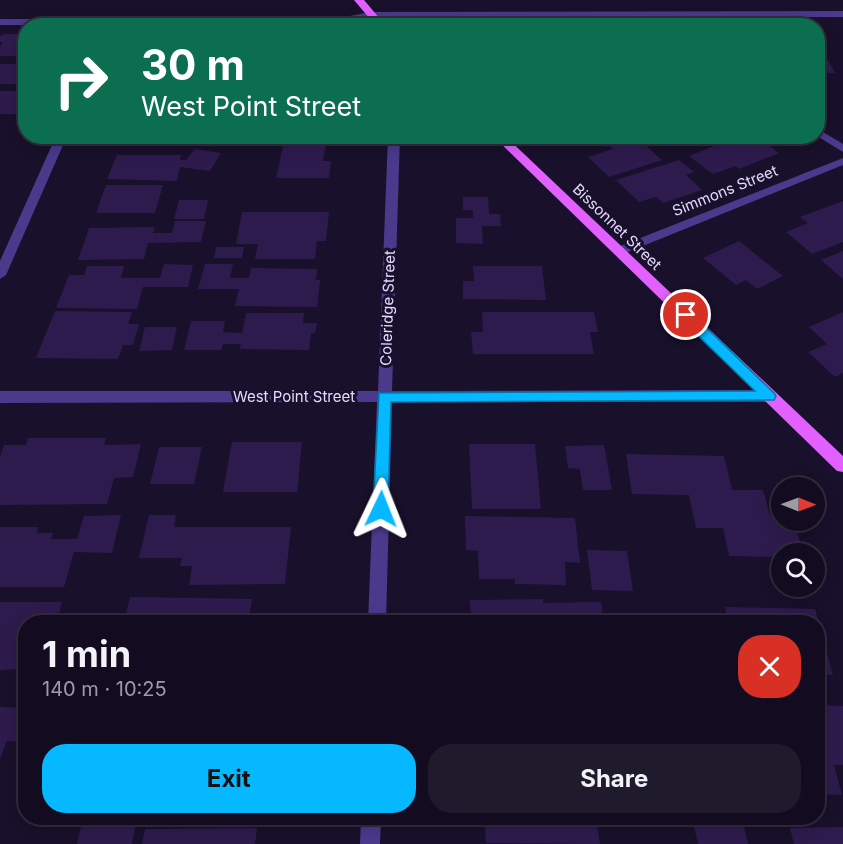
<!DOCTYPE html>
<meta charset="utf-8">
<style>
:root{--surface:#130c20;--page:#201a2d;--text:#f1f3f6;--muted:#9d9ba5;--line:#322c3e;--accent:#05b8ff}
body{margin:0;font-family:Inter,sans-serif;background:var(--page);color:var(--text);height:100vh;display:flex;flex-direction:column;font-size:22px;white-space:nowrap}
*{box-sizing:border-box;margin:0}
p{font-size:20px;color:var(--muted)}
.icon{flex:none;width:33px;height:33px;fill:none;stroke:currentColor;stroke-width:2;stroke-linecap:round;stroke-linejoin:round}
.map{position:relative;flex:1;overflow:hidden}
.side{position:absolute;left:18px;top:615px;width:807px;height:210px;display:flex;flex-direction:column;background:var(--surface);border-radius:24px;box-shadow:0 3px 15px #0003,0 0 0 2px var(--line)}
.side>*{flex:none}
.banner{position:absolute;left:18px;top:18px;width:807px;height:126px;border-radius:24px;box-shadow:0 3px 15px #0003,0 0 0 2px var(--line);background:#0b6e4f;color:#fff;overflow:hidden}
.needle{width:39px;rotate:91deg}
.buttons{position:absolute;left:771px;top:477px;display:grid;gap:12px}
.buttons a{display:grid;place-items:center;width:54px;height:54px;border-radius:50%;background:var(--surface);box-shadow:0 3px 15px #0003,0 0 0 2px var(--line);font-size:30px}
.pin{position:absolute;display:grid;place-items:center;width:51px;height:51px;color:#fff;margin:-26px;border:3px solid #fff;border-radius:50%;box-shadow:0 2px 6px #0007}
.me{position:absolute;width:66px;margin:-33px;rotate:2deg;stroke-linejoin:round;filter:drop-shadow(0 0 4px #0008)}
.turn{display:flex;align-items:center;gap:21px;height:126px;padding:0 24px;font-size:27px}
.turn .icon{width:78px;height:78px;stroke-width:2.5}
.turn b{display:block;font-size:42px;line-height:51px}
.round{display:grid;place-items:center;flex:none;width:63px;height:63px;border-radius:24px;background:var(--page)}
.summary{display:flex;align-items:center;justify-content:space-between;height:102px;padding:0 24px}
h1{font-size:36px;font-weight:700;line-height:45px}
.primary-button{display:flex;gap:12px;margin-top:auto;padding:12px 24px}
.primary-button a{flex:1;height:69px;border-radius:24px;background:var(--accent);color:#111;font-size:24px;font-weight:700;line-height:69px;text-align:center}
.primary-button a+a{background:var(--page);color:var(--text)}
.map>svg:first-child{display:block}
.building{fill:#2e1b4d}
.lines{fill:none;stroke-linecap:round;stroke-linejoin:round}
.minor{fill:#4b398c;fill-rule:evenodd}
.major{fill:#e160ff;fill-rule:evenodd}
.route{fill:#05b8ff;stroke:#0378a6;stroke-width:1.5}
.labels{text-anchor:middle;stroke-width:6;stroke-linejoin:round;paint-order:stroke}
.street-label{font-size:15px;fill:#e5d9ff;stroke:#19102b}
</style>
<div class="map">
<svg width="843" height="844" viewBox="0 0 843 844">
<rect width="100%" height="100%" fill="#19102b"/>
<path class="building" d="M 4,34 L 26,34 L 26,56 L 0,56 L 0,47 L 3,42 L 0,42 L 0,36 Z
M 818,60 L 828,60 L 835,73 L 818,73 Z
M 0,64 L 26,64 L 24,84 L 0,84 Z
M 0,91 L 26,91 L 16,114 L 0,114 Z
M 122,136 L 184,136 L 181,146 L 119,145 Z
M 234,136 L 321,136 L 320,143 L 326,144 L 323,161 L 331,161 L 329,178 L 276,178 L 284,142 L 232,144 Z
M 563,136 L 598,136 L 598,137 L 573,145 Z
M 616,136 L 635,136 L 662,160 L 609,177 L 588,157 L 613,149 L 604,140 Z
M 739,136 L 757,136 L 779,153 L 739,169 L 735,166 L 713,174 L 689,156 Z
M 195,149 L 221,153 L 210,171 L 180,167 L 177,181 L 107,179 L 117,155 L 181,155 L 180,160 L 186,160 Z
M 679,160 L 694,172 L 686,175 L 702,190 L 663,203 L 656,197 L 639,202 L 616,180 Z
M 106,185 L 163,185 L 155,213 L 96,213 Z
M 463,197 L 488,197 L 489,214 L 500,214 L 501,226 L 482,226 L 483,244 L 456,243 L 456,218 L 473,218 L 473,210 L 463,210 Z
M 179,200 L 208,200 L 204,219 L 174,219 Z
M 843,201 L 843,242 L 812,254 L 786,232 L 808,223 L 800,217 Z
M 242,212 L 329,212 L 326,241 L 317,241 L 315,259 L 255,259 L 258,244 L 236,244 Z
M 175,221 L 206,221 L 201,242 L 148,243 L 144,259 L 78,260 L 89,228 L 155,227 L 153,233 L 172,233 Z
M 739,241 L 783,276 L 757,289 L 746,280 L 736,285 L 703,258 Z
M 216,247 L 244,247 L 242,258 L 214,258 Z
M 843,251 L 843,279 L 821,260 Z
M 164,264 L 193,265 L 188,287 L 143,287 L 137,309 L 56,308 L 69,275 L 84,275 L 87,266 L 124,266 L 121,278 L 160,278 Z
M 205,264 L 233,264 L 230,278 L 249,278 L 251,268 L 317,269 L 316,280 L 320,280 L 317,307 L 235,306 L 239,289 L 198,289 Z
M 473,266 L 542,266 L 546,300 L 463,299 L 463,281 L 474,281 Z
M 55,311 L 132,312 L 128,324 L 139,324 L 133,345 L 123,345 L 118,359 L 36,358 Z
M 482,312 L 594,312 L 598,332 L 590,332 L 594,354 L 473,354 L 471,332 L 483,332 Z
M 843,312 L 843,373 L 835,377 L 808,352 L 827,344 L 809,327 Z
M 246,313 L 304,313 L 303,323 L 317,323 L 315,333 L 311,333 L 309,350 L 239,349 L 241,344 L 223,344 L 221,350 L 184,350 L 191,321 L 225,321 L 223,332 L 242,333 Z
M 145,327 L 177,327 L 172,350 L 139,351 Z
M 28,438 L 106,438 L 104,445 L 141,444 L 133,477 L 114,478 L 107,504 L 0,505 L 0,457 L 4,445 L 26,445 Z
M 232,442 L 302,442 L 297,492 L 223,492 Z
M 469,444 L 535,444 L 541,509 L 472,509 Z
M 604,445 L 612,490 L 583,490 L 580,469 L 568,468 L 565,446 Z
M 159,447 L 202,447 L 194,484 L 150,484 Z
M 626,454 L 724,456 L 732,490 L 763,490 L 770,515 L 782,515 L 782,520 L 794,520 L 803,554 L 782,554 L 782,557 L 729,556 L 723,528 L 696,528 L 689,495 L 632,494 Z
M 121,515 L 112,553 L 74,552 L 64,587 L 0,587 L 0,527 L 38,527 L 37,533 L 53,533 L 51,539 L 77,539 L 84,516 Z
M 149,515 L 176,515 L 174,527 L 291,527 L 285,584 L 189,585 L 192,566 L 180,566 L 182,558 L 139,558 Z
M 465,516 L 575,518 L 580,563 L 565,562 L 566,585 L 515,584 L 515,579 L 479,579 L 478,551 L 466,550 Z
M 587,550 L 627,551 L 633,591 L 592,590 Z
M 130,597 L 252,599 L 249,617 L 283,617 L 282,622 L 124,622 Z
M 543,599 L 543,603 L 601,602 L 604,622 L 471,622 L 470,600 Z
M 0,602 L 62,602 L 57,622 L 26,622 L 26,669 L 0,670 Z
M 725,607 L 815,609 L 833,675 L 818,674 L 818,622 L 728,622 Z
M 818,705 L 843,706 L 843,765 L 834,765 L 842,795 L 818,794 Z
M 0,707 L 26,708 L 26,742 L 7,741 L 0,759 Z
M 83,818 L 137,818 L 132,844 L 77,844 Z
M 484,818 L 596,818 L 600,844 L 486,843 Z
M 692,818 L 742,818 L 748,844 L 698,844 Z
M 843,827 L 843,844 L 794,844 L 790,828 Z
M 257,828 L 255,844 L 142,844 L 145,829 Z"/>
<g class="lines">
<path class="minor" d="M 843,11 L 843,17 L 371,18 L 334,25 L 0,25 L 0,19 L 334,19 L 371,12 Z
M 818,129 L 843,144 L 843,152 L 817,136 Z
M 56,136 L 67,136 L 6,275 L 0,279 L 0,261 Z
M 388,136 L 400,136 L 392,391 L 769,390 L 774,392 L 776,396 L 774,400 L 769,402 L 392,402 L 386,622 L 368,622 L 377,402 L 0,403 L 0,391 L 378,391 Z
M 843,158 L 843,165 L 623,254 L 615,254 L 613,251 L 615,248 Z
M 361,818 L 381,818 L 380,844 L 360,844 Z"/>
<path class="major" d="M 354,0 L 364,0 L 386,26 L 376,26 Z
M 493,136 L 505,136 L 843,456 L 843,472 L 837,471 Z"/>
</g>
<path class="route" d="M 686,311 L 690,312 L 774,393 L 776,396 L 774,400 L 391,402 L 388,509 L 386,514 L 381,516 L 375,514 L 373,509 L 379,393 L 755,391 L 681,319 L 679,315 L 681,312 Z"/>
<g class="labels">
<g class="street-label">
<text transform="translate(725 191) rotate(-22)" y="5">Simmons Street</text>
<text transform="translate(617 227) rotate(44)" y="5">Bissonnet Street</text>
<text transform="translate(388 308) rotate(-88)" y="5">Coleridge Street</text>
<text x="294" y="402">West Point Street</text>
</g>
</g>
</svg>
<div class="buttons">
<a><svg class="needle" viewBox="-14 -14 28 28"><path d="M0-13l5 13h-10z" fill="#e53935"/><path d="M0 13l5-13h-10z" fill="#9d9ba5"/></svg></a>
<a><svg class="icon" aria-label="search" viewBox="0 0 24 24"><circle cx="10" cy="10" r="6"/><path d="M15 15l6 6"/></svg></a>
</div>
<div class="pin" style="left:686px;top:315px;background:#d93025"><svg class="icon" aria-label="arrive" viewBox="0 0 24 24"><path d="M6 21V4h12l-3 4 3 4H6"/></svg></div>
<svg class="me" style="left:381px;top:509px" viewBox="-20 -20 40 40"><path d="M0-17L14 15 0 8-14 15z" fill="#05b8ff" stroke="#fff" stroke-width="4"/></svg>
<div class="banner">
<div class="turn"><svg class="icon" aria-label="right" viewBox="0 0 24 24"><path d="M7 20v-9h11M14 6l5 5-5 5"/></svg><div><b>30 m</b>West Point Street</div></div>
</div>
<section class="side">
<div class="summary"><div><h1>1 min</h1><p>140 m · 10:25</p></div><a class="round" style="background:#d93025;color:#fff"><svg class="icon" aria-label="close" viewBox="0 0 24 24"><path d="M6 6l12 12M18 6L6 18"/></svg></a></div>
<div class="primary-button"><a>Exit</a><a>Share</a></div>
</section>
</div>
